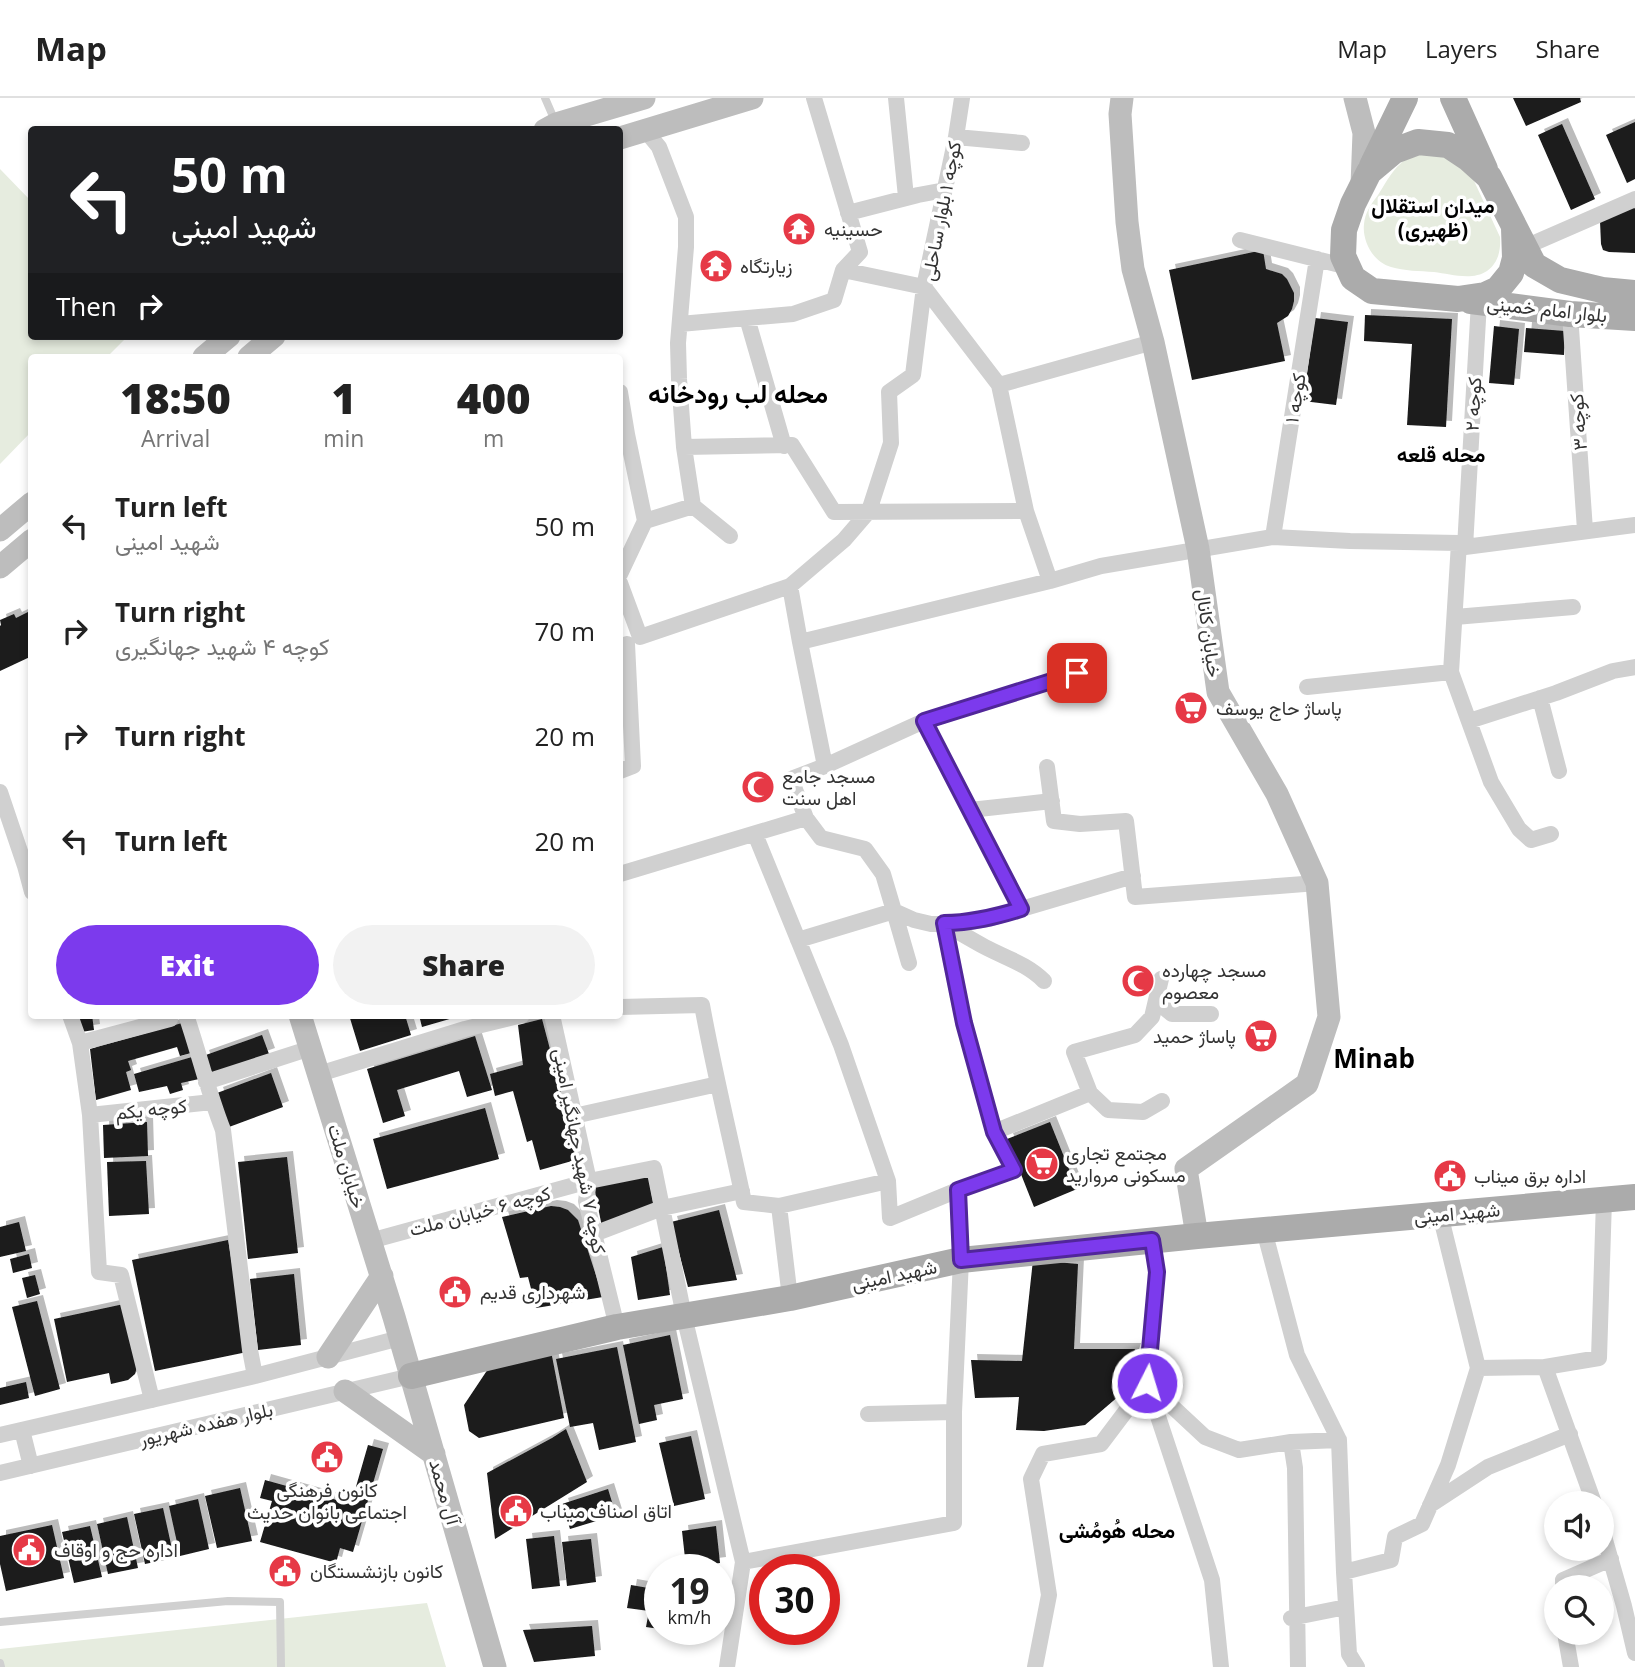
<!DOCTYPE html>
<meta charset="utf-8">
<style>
:root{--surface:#fff;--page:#f2f2f2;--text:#222;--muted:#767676;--line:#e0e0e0;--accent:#7c3aed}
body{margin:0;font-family:"Open Sans",Vazirmatn,sans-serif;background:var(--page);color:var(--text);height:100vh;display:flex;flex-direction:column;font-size:26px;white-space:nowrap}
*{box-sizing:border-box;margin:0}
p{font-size:23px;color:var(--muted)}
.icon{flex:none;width:38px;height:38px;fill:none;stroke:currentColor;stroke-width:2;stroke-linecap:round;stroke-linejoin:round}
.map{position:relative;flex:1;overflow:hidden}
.panel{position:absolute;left:28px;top:256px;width:595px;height:665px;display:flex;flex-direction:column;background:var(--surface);border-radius:7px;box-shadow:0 4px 10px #0003}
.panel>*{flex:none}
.guide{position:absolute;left:28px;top:28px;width:595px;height:214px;border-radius:7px;box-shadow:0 4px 10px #0003;background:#202124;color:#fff;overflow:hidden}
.controls{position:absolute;left:1544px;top:1393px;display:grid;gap:14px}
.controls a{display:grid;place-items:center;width:70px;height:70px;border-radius:50%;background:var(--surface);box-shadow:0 4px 10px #0003;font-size:35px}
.speed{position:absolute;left:644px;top:1456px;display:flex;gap:14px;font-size:35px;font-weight:700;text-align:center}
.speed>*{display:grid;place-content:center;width:91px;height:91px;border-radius:50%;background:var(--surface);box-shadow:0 4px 10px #0003;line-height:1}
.speed small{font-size:18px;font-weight:400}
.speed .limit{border:10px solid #d22;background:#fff;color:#111}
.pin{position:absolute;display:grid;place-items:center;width:60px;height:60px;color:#fff;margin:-30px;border-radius:14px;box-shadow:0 4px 10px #0006}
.me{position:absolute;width:77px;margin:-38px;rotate:5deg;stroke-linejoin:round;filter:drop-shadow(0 0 5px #0008)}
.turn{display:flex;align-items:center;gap:24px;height:147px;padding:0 28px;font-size:32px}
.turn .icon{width:91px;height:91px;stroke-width:2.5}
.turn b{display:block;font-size:49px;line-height:60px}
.then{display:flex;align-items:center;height:66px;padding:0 28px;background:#0003;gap:14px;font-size:26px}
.eta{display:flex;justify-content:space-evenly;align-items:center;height:119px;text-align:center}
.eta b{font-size:42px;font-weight:800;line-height:49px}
.action{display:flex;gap:14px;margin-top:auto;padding:14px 28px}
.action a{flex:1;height:80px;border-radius:42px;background:var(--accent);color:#fff;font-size:28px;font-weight:800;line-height:80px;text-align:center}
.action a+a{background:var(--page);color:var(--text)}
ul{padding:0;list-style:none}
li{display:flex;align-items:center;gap:21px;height:105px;padding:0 28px}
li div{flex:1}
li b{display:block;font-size:26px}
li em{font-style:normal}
header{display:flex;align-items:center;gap:42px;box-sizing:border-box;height:98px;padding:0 35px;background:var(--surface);border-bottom:2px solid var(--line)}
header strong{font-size:33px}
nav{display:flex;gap:38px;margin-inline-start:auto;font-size:24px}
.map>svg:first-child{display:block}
.green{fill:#e6ecdf}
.building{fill:#1a1a1a;filter:url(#shadow)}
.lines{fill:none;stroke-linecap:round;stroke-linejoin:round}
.lane{stroke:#d0d0d0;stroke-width:8}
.street{stroke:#d0d0d0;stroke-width:16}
.secondary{stroke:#bdbdbd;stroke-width:23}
.primary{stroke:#ababab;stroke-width:26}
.route-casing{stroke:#51269a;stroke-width:18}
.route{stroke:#7c3aed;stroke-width:12}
.labels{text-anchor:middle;stroke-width:7;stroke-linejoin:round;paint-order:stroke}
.street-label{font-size:19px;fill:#333;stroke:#fff}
.poi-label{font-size:19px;fill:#333;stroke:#fff;text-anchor:start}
.neighbourhood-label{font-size:21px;font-weight:bold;fill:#000;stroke:#fff}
.district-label{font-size:26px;font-weight:bold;fill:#000;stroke:#fff}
</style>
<header>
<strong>Map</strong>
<nav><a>Map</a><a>Layers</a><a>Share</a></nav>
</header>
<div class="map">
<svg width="1635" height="1569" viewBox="0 0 1635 1569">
<defs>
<filter id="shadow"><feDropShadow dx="6" dy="-6" stdDeviation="0" flood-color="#0004"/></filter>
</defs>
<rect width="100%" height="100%" fill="#fff"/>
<path class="green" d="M 1435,52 L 1469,72 L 1500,139 C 1501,153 1498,165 1487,173 C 1472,183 1450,176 1434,174 C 1420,173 1404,173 1391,169 C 1373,164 1362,143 1364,126 C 1365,115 1371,106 1378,97 C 1386,85 1395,66 1409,60 C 1417,56 1426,55 1435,52 Z
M 0,71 L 31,103 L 32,238 L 128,238 L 107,259 L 32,259 L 31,334 L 0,366 Z
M 427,1505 L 446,1569 L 0,1569 L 0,1551 Z"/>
<path class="building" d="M 1513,0 L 1580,0 L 1581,4 L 1526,28 Z
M 1635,24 L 1635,81 L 1627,85 L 1606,37 Z
M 1562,26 L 1595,101 L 1571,112 L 1538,37 Z
M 1632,106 L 1635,111 L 1635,155 L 1609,154 L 1603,152 L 1601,146 L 1600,123 Z
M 1263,152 L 1266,171 L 1282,176 L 1287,181 L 1294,195 L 1294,203 L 1292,211 L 1288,218 L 1277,225 L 1285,263 L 1192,282 L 1169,172 Z
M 1365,217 L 1452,221 L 1446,329 L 1407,327 L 1412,246 L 1364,243 Z
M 1315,220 L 1348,224 L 1336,307 L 1303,303 Z
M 1494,228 L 1519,231 L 1514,287 L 1489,285 Z
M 1526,230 L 1565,233 L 1564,257 L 1524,254 Z
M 32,512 L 32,558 L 0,573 L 0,528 L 1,527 L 0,522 L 14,516 L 16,520 Z
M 78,917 L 92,917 L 94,932 L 81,934 Z
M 349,917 L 405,917 L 411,937 L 360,953 Z
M 419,917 L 453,917 L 453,920 L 422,929 Z
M 542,921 L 579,1061 L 540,1072 L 532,1042 L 527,1044 L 513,993 L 495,998 L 490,976 L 523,967 L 518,927 Z
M 182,925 L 191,955 L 180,958 L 177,949 L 128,963 L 131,972 L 126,974 L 131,992 L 96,1002 L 90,951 Z
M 262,937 L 269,956 L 210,977 L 203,958 Z
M 475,938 L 492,992 L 467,999 L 459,973 L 397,992 L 405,1018 L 383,1025 L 367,971 Z
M 192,959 L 199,981 L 181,985 L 183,992 L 170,996 L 167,988 L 139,994 L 134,976 Z
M 271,975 L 283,1009 L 229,1029 L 217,995 Z
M 485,1010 L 499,1061 L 387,1091 L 373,1041 Z
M 147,1024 L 148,1058 L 104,1060 L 103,1027 Z
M 1050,1024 L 1077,1091 L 1034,1109 L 1007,1041 Z
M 287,1059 L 298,1155 L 248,1161 L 238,1064 Z
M 146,1063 L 149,1116 L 109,1118 L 107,1064 Z
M 648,1076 L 654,1110 L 602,1129 L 594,1089 Z
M 551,1108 L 560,1109 L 568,1112 L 578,1122 L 603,1199 L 536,1210 L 528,1179 L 520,1180 L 502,1119 Z
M 719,1112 L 737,1182 L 688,1189 L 671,1124 Z
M 19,1124 L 26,1153 L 0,1159 L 0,1129 Z
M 228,1142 L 247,1254 L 155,1273 L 132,1162 Z
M 663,1149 L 670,1197 L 638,1202 L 631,1159 Z
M 29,1156 L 32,1170 L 13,1175 L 10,1161 Z
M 1033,1162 L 1078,1166 L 1074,1251 L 1135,1251 L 1120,1297 L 1085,1327 L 1044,1333 L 1016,1332 L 1019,1299 L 975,1300 L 971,1262 L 1022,1263 Z
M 294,1176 L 301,1247 L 258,1252 L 250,1181 Z
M 35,1177 L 40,1196 L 27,1200 L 22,1180 Z
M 37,1203 L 60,1291 L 35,1298 L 12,1209 Z
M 124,1206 L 137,1269 L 135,1276 L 128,1282 L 111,1286 L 109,1275 L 67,1284 L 54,1221 Z
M 670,1237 L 683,1301 L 654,1307 L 657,1322 L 639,1326 L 623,1247 Z
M 617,1249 L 636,1344 L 599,1352 L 593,1325 L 570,1329 L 556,1261 Z
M 551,1253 L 564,1320 L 479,1340 L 469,1333 L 464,1307 L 492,1265 Z
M 26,1284 L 29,1300 L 0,1307 L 0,1290 Z
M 566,1331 L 587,1384 L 495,1441 L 487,1375 L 552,1340 Z
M 691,1338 L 705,1401 L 674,1408 L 659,1345 Z
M 368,1347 L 383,1351 L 353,1454 L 340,1450 L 336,1465 L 260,1444 L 272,1403 L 260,1400 L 265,1382 L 351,1406 Z
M 240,1390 L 252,1443 L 217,1450 L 205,1398 Z
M 608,1391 L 616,1417 L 570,1431 L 562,1406 Z
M 198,1401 L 209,1451 L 180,1458 L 169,1408 Z
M 163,1410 L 174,1460 L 145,1466 L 134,1416 Z
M 127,1419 L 138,1470 L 108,1476 L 97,1426 Z
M 52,1427 L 64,1480 L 6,1493 L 0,1466 L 0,1438 Z
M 90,1428 L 102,1479 L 74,1485 L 62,1434 Z
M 716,1428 L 720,1465 L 686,1469 L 682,1433 Z
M 554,1438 L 560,1488 L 532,1491 L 526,1441 Z
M 591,1441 L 596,1484 L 567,1488 L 562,1444 Z
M 631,1487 L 660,1492 L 660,1531 L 646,1529 L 649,1513 L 627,1510 Z
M 592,1528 L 595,1558 L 534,1564 L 523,1532 Z"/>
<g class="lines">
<path class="lane" d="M 545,0 L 555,23
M 0,1524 L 228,1503 L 280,1504 L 281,1569
M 0,1565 L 1,1569"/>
<path class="street" d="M 814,0 L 860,154 L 843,172
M 896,0 L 906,99
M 962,0 L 956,39 L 924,189 L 999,287
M 645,32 L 659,49 L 686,119 L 686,149 L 678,245 L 679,281 L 684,349
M 956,39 L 1022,45
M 848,115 L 918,97 L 945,92
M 1240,142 L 1348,169
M 1525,149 L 1635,101
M 1570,216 L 1585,432
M 747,220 L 784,348
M 680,226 L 793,216 L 834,202 L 843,172 L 924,189 L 913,277 L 889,294 L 891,345 L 869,413 L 844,442 L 790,488
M 620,294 L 627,336
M 620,336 L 627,336 L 645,423
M 693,408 L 730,438
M 1026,413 L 1050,483
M 1273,439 L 1317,161
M 1459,445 L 1451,574 L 1491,684 L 1519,731 L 1531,742 L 1551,736
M 1465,449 L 1479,204
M 1465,449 L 1635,427
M 620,476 L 645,423 L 693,408 L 684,349 L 792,347 L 834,414 L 1026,413 L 999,287 L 1153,244
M 620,485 L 640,539 L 790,488 L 800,544 L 1050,483 L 1101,468 L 1273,439 L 1350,443 L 1459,445 L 1465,449
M 1455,519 L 1573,509
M 800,544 L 825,668
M 1307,589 L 1451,574
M 1540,600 L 1559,673
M 924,623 L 1021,811
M 1469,623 L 1556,595 L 1613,573 L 1635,569
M 1047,669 L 1054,723 L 1080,726 L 1126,723 L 1135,799 L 1317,785
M 620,673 L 633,668 L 627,546
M 0,694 L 25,768 L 32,794
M 970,712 L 1052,703
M 755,736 L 841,947 L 888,1083 L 890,1120 L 958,1092 L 1014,1072 L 994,1034 L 1090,995
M 620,776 L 806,720 L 791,681 L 825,668 L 924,623 L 1077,575
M 894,813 L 914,822 L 931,826 L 963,825 L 988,821 L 1133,778
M 894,813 L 909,865
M 944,825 L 964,925 L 994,1034
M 946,827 C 959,834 972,842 985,849 C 1006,860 1027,866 1044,883
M 798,842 L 894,813 L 883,776 L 865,751 L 821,740 L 806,720
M 1161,881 L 1152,919 L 1135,937 L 1074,954 L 1090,995 L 1108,1012 L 1143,1014 L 1162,1003
M 1156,903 L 1172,916 L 1211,916
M 620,909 L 702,907 C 714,973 730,1038 744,1104 L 779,1108 L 888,1083
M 70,917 L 80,945 L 90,1017 L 99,1174 L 121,1177 L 152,1302
M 186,917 C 199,955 208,994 223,1032 L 250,1252 L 255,1278
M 552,917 L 589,1083 L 586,1103 L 617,1229
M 80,945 L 170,921 L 170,917
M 319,976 L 465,931 L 522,917
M 206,984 L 311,950
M 90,1017 L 212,1004
M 574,1018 L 718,986
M 779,1108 L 790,1200
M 1440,1116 L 1478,1270 L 1545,1269 L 1594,1405
M 1264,1132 L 1297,1257 L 1339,1342 L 1344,1474 L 1391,1462 L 1395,1439 L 1422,1426 L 1448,1367 L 1478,1270
M 594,1136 L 662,1110 L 742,1093
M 370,1143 L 589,1083 L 654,1070 L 684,1218 L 743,1464 L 727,1569
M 1545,1269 L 1599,1260 L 1604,1102
M 868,1316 L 954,1314
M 22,1332 L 31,1368
M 0,1337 L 255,1278 L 400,1240
M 1291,1344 L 1295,1370 L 1298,1569
M 0,1375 L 411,1278
M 1430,1407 L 1488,1369 L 1570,1336
M 1601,1428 L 1624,1508 L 1635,1555
M 743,1464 L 954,1425 L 954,1314 L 961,1162 L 958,1092
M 1344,1474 L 1349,1556 L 1357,1569
M 1563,1489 L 1563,1482 L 1611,1461
M 1291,1520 L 1346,1509
M 1565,1535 L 1571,1569
M 1035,1569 L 1049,1497 L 1031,1381 L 1043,1356 L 1101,1346 L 1147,1285 L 1157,1174 L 1152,1142
M 1221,1569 L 1212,1482 L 1147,1285 L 1205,1339 L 1239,1352 L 1291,1344 L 1339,1342"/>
<path class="secondary" d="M 1122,0 L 1120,16 L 1127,124 L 1133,171 L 1153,244 L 1198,451 L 1218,594 L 1277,696 L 1317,785 L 1329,919 L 1307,986 L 1186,1071 L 1197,1138
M 1355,0 L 1364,35 L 1362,87
M 545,32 L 556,26 L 644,0
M 620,40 L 752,0
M 204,259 L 229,238
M 249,259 L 274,238
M 0,432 L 32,405
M 0,469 L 32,442
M 300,917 L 394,1219 L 495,1569
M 328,1259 L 382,1178
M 345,1293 L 434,1356"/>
<path class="primary" d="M 1453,0 L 1485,71
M 1372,68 L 1405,0
M 1514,130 L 1515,160 L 1511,175 L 1498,191 L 1485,197 L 1458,201 L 1372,193 L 1353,180 L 1343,158 L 1344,132 L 1353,106 L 1369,74 L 1394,53 L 1418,44 L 1448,47 L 1469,61 L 1489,79 L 1534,167 L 1560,182 L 1602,192 L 1635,195
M 1471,203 L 1570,216 L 1635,220
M 411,1278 L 617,1229 L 790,1200 L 961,1162 L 1197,1138 L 1635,1099"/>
</g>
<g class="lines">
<defs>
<path id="route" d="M 1077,575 L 924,623 L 1021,811 C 995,819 971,825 944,825 L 964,925 L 994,1034 L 1014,1072 L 958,1092 L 961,1162 L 1152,1142 L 1157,1174 L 1147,1285"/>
</defs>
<use href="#route" class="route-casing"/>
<use href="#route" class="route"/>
</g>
<defs>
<symbol id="temple-disc" viewBox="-11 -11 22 22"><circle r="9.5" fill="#e63946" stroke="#fff"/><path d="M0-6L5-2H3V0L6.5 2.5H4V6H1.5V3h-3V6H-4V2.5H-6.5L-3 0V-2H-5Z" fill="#fff"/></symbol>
<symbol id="supermarket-disc" viewBox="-11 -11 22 22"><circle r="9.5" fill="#e63946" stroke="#fff"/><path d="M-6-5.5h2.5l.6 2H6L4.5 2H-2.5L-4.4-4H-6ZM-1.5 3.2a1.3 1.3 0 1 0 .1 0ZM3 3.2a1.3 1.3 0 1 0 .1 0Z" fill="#fff"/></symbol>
<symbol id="mosque-disc" viewBox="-11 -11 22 22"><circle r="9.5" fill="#e63946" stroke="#fff"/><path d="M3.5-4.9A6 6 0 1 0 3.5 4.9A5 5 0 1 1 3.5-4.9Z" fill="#fff"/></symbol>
<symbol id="civic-disc" viewBox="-11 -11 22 22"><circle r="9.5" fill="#e63946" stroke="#fff"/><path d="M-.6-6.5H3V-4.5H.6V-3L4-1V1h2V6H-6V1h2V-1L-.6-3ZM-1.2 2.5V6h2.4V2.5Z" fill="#fff"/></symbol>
</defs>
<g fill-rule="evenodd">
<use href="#temple-disc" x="780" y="112" width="38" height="38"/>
<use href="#temple-disc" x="697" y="149" width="38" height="38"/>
<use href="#supermarket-disc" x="1172" y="591" width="38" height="38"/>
<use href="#mosque-disc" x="739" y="670" width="38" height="38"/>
<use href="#mosque-disc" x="1119" y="864" width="38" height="38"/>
<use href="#supermarket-disc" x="1242" y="919" width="38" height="38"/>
<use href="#supermarket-disc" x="1023" y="1047" width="38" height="38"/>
<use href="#civic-disc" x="1431" y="1059" width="38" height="38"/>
<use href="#civic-disc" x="436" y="1175" width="38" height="38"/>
<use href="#civic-disc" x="308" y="1340" width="38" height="38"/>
<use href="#civic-disc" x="497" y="1394" width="38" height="38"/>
<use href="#civic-disc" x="10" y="1433" width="38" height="38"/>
<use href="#civic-disc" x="266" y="1454" width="38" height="38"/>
</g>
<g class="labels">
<g class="street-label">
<text transform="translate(941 113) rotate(-79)" y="7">کوچه ۱ بلوار ساحلی</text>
<text transform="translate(1547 211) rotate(6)" y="7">بلوار امام خمینی</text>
<text transform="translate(1295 300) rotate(-81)" y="7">کوچه ۱</text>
<text transform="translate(1473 306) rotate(-87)" y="7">کوچه ۲</text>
<text transform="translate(1578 324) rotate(-94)" y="7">کوچه ۳</text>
<text transform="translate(1209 535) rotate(82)" y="7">خیابان کانال</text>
<text transform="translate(151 1011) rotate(-6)" y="7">کوچه یکم</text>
<text transform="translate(580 1053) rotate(79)" y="7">کوچه ۷ شهید جهانگیر امینی</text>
<text transform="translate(347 1068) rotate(73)" y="7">خیابان ملت</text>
<text transform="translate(480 1113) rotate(-15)" y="7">کوچه ۶ خیابان ملت</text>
<text transform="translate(1457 1115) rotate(-5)" y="7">شهید امینی</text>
<text transform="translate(894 1177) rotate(-12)" y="7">شهید امینی</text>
<text transform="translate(206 1326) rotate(-13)" y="7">بلوار هفده شهریور</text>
<text transform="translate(445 1394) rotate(74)" y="7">آل محمد</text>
</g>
<g class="poi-label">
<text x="824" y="138">حسینیه</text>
<text x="740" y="175">زیارتگاه</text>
<text x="1216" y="617">پاساژ حاج یوسف</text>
<text x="782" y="685">مسجد جامع<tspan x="782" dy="22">اهل سنت</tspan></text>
<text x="1162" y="879">مسجد چهارده<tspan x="1162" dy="22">معصوم</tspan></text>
<text x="1236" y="945" text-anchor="end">پاساژ حمید</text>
<text x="1066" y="1062">مجتمع تجاری<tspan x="1066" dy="22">مسکونی مروارید</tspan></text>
<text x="1474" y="1085">اداره برق میناب</text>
<text x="480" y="1201">شهرداری قدیم</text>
<text x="327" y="1399" text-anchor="middle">کانون فرهنگی<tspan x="327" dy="22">اجتماعی بانوان حدیث</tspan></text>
<text x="540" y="1420">اتاق اصناف میناب</text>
<text x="54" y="1459">اداره حج و اوقاف</text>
<text x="310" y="1480">کانون بازنشستگان</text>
</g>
<g class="neighbourhood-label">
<text x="1433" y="115">میدان استقلال<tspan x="1433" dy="24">(ظهیری)</tspan></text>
<text x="1441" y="364">محله قلعه</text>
<text x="1117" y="1440">محله هُومُشی</text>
</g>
<g class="district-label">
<text x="738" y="305">محله لب رودخانه</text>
<text x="1374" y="970">Minab</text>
</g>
</g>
</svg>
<div class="controls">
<a><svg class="icon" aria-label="sound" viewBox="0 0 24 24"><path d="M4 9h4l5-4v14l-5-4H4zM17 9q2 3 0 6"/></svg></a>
<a><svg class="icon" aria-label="search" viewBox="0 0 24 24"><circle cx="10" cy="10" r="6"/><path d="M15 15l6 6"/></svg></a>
</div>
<div class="speed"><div>19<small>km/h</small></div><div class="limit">30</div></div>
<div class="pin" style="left:1077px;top:575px;background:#d93025"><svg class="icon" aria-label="arrive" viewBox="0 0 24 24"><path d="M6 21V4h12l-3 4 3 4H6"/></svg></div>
<svg class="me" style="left:1147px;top:1285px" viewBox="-20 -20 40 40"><circle r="17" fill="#7c3aed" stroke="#fff" stroke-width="3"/><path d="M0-11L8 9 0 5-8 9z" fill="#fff"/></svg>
<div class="guide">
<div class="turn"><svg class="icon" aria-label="left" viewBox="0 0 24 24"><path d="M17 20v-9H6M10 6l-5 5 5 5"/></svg><div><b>50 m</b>شهید امینی</div></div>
<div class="then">Then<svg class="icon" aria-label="right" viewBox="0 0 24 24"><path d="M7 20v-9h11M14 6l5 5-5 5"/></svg></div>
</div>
<section class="panel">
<div class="eta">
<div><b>18:50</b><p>Arrival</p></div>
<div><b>1</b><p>min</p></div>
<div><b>400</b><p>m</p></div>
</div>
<ul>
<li><svg class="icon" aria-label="left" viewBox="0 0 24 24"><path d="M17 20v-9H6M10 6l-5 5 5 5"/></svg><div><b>Turn left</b><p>شهید امینی</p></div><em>50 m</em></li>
<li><svg class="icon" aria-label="right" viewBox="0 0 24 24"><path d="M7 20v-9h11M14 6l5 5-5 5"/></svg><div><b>Turn right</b><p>کوچه ۴ شهید جهانگیری</p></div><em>70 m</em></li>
<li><svg class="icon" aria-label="right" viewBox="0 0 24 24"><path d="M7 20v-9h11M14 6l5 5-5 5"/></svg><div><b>Turn right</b></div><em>20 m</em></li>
<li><svg class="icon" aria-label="left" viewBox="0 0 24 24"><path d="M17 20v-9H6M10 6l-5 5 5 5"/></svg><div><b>Turn left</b></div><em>20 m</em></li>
</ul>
<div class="action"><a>Exit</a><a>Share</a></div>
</section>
</div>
